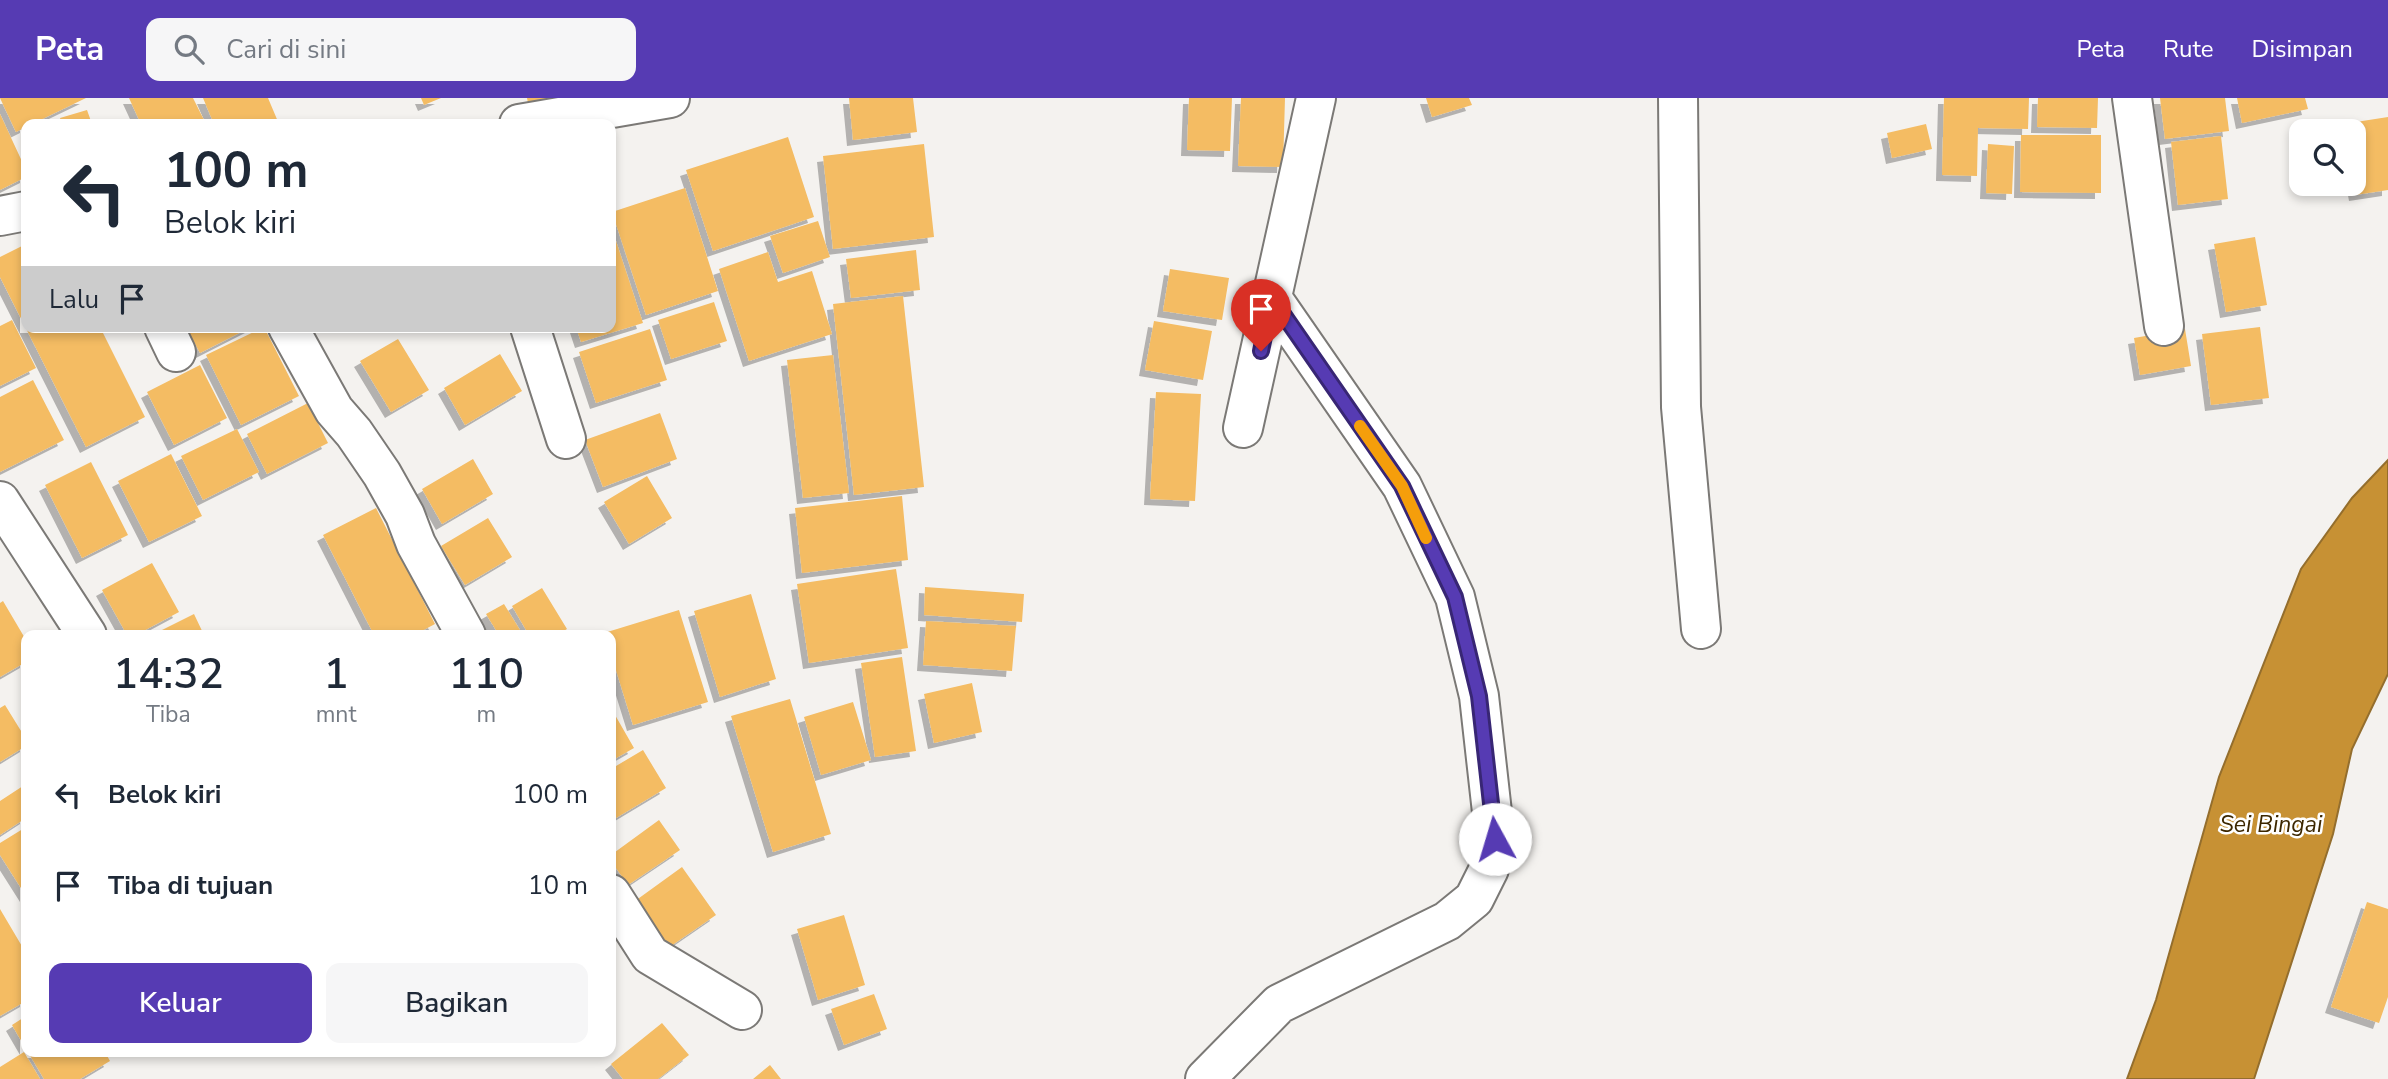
<!DOCTYPE html>
<html lang="id">
<style>
:root{--surface:#fff;--page:#f6f6f7;--text:#1f2937;--muted:#747a83;--accent:#563bb3}
body{margin:0;font-family:"Nunito Sans",sans-serif;background:var(--page);color:var(--text);height:100vh;display:flex;flex-direction:column;font-size:26px;white-space:nowrap}
*{box-sizing:border-box;margin:0}
p{font-size:23px;color:var(--muted)}
.icon{flex:none;width:38px;height:38px;fill:none;stroke:currentColor;stroke-width:2;stroke-linecap:round;stroke-linejoin:round}
.map{position:relative;flex:1;overflow:hidden}
.details{position:absolute;left:21px;top:532px;width:595px;height:427px;display:flex;flex-direction:column;background:var(--surface);border-radius:14px;box-shadow:0 4px 10px #0003}
.details>*{flex:none}
.guide{position:absolute;left:21px;top:21px;width:595px;height:214px;border-radius:14px;box-shadow:0 4px 10px #0003;background:#fff;color:var(--text);overflow:hidden}
.fabs{position:absolute;left:2289px;top:21px;display:grid;gap:14px}
.fabs a{display:grid;place-items:center;width:77px;height:77px;border-radius:14px;background:var(--surface);box-shadow:0 4px 10px #0003;font-size:35px}
.pin{position:absolute;display:grid;place-items:center;width:60px;height:60px;color:#fff;margin:-72px -30px;border-radius:50% 50% 50% 0;rotate:-45deg;box-shadow:0 0 7px #0007}
.pin .icon{rotate:45deg}
.me{position:absolute;width:77px;margin:-38px;rotate:354deg;stroke-linejoin:round;filter:drop-shadow(0 0 5px #0008)}
.turn{display:flex;align-items:center;gap:24px;height:147px;padding:0 28px;font-size:32px}
.turn .icon{width:91px;height:91px;stroke-width:2.5}
.turn b{display:block;font-size:49px;line-height:60px}
.then{display:flex;align-items:center;height:66px;padding:0 28px;background:#0003;gap:14px;font-size:26px}
.eta{display:flex;justify-content:space-evenly;align-items:center;height:119px;text-align:center}
.eta b{font-size:42px;font-weight:600;line-height:49px}
.cta{display:flex;gap:14px;margin-top:auto;padding:14px 28px}
.cta a{flex:1;height:80px;border-radius:14px;background:var(--accent);color:#fff;font-size:28px;font-weight:600;line-height:80px;text-align:center}
.cta a+a{background:var(--page);color:var(--text)}
ul{padding:0;list-style:none}
li{display:flex;align-items:center;gap:21px;height:91px;padding:0 28px}
li div{flex:1}
li b{display:block;font-size:26px}
li em{font-style:normal}
header{display:flex;align-items:center;gap:42px;box-sizing:border-box;height:98px;padding:0 35px;background:var(--accent);color:#fff}
header strong{font-size:33px}
nav{display:flex;gap:38px;margin-inline-start:auto;font-size:24px}
.search{width:490px;height:63px;background:var(--page);display:flex;align-items:center;gap:18px;box-sizing:border-box;padding:0 24px;border-radius:14px;color:var(--muted);font-size:26px}
.map>svg:first-child{display:block}
.water{fill:#c79134;stroke:#946e2d;stroke-width:2}
.building{fill:#f4bc63;filter:url(#shadow)}
.lines{fill:none;stroke-linecap:round;stroke-linejoin:round}
.minor-casing{stroke:#7b7976;stroke-width:42}
.minor{stroke:#fff;stroke-width:38}
.route-casing{stroke:#382674;stroke-width:18}
.route{stroke:#563bb3;stroke-width:12}
.slow{stroke:#f59e0b;stroke-width:12}
.labels{text-anchor:middle;stroke-width:5;stroke-linejoin:round;paint-order:stroke}
.water-label{font-size:23px;font-style:italic;fill:#3d2700;stroke:#fff}
</style>
<header>
<strong>Peta</strong>
<div class="search"><svg class="icon" aria-label="search" viewBox="0 0 24 24"><circle cx="10" cy="10" r="6"/><path d="M15 15l6 6"/></svg>Cari di sini</div>
<nav><a>Peta</a><a>Rute</a><a>Disimpan</a></nav>
</header>
<div class="map">
<svg width="2388" height="981" viewBox="0 0 2388 981">
<defs>
<filter id="shadow"><feDropShadow dx="-6" dy="6" stdDeviation="0" flood-color="#0004"/></filter>
</defs>
<rect width="100%" height="100%" fill="#f4f2ef"/>
<path class="water" d="M 2388,362 L 2388,576 L 2352,651 L 2333,736 L 2254,981 L 2127,981 L 2156,902 L 2219,679 L 2301,471 L 2352,400 Z"/>
<path class="building" d="M 0,0 L 86,0 L 32,26 L 26,26 L 26,29 L 16,34 Z
M 129,0 L 193,0 L 206,26 L 141,26 Z
M 203,0 L 268,0 L 279,26 L 214,26 Z
M 421,0 L 441,0 L 424,7 Z
M 527,0 L 554,0 L 555,6 L 529,10 Z
M 849,0 L 913,0 L 917,34 L 853,42 Z
M 1189,0 L 1232,0 L 1230,53 L 1187,52 Z
M 1241,0 L 1285,0 L 1283,69 L 1238,68 Z
M 1426,0 L 1469,0 L 1472,7 L 1432,19 Z
M 1944,0 L 2029,0 L 2028,31 L 1978,30 L 1977,78 L 1942,77 Z
M 2038,0 L 2098,0 L 2097,30 L 2037,29 Z
M 2160,0 L 2225,0 L 2229,33 L 2165,41 Z
M 2237,0 L 2305,0 L 2308,11 L 2242,25 Z
M 87,12 L 92,26 L 62,26 L 60,20 Z
M 0,16 L 26,72 L 26,79 L 0,92 Z
M 2388,19 L 2388,92 L 2355,97 L 2353,86 L 2354,33 L 2344,33 L 2343,26 Z
M 1926,26 L 1932,51 L 1892,60 L 1887,35 Z
M 2021,37 L 2101,37 L 2101,95 L 2020,94 Z
M 2221,38 L 2228,101 L 2178,107 L 2171,44 Z
M 788,39 L 814,119 L 713,153 L 686,72 Z
M 924,46 L 934,139 L 833,151 L 823,58 Z
M 1988,46 L 2014,48 L 2012,96 L 1986,95 Z
M 685,90 L 718,193 L 646,217 L 612,114 Z
M 818,123 L 830,159 L 783,175 L 770,138 Z
M 611,128 L 643,225 L 581,244 L 576,229 L 611,229 Z
M 2255,139 L 2267,207 L 2226,214 L 2214,146 Z
M 26,146 L 26,229 L 100,229 L 145,319 L 86,349 L 0,179 L 0,159 Z
M 916,152 L 920,192 L 851,200 L 846,161 Z
M 768,154 L 778,184 L 812,173 L 832,236 L 749,263 L 719,171 Z
M 1170,171 L 1229,180 L 1222,222 L 1163,213 Z
M 903,198 L 924,389 L 854,397 L 833,206 Z
M 714,204 L 727,243 L 671,261 L 658,222 Z
M 12,222 L 36,270 L 0,288 L 0,228 Z
M 1154,223 L 1212,233 L 1203,282 L 1145,272 Z
M 186,229 L 251,229 L 200,255 Z
M 264,229 L 299,298 L 241,327 L 206,257 Z
M 2260,229 L 2269,300 L 2211,307 L 2202,236 Z
M 650,231 L 667,282 L 596,305 L 579,254 Z
M 2185,231 L 2191,268 L 2140,277 L 2134,240 Z
M 398,241 L 429,292 L 391,314 L 360,263 Z
M 500,256 L 522,293 L 465,327 L 444,290 Z
M 833,257 L 849,395 L 803,400 L 787,262 Z
M 200,267 L 227,320 L 174,347 L 147,294 Z
M 33,282 L 64,342 L 0,374 L 0,299 Z
M 1156,294 L 1201,296 L 1195,403 L 1150,401 Z
M 308,305 L 328,345 L 267,376 L 247,336 Z
M 660,315 L 677,361 L 603,389 L 585,342 Z
M 237,331 L 259,374 L 203,402 L 181,358 Z
M 171,356 L 202,418 L 149,444 L 118,383 Z
M 473,361 L 493,396 L 442,426 L 422,391 Z
M 91,364 L 128,437 L 82,460 L 45,387 Z
M 647,378 L 672,420 L 629,446 L 604,404 Z
M 902,398 L 908,462 L 802,475 L 795,410 Z
M 376,410 L 435,526 L 414,537 L 374,537 L 323,437 Z
M 488,420 L 512,459 L 465,487 L 441,448 Z
M 152,465 L 179,514 L 136,537 L 127,537 L 102,492 Z
M 896,471 L 908,550 L 809,565 L 797,486 Z
M 925,489 L 1024,496 L 1022,524 L 924,517 Z
M 542,490 L 567,531 L 557,537 L 529,537 L 512,508 Z
M 751,496 L 776,581 L 720,599 L 694,513 Z
M 3,503 L 26,542 L 26,564 L 0,579 L 0,505 Z
M 504,506 L 523,537 L 499,537 L 486,516 Z
M 679,512 L 708,604 L 633,627 L 611,556 L 611,537 L 605,537 L 604,535 Z
M 194,516 L 204,537 L 152,537 Z
M 926,523 L 1016,528 L 1012,573 L 923,567 Z
M 902,559 L 916,653 L 875,659 L 861,565 Z
M 972,585 L 982,634 L 934,645 L 924,596 Z
M 790,601 L 831,736 L 773,754 L 731,618 Z
M 853,604 L 871,662 L 821,677 L 804,619 Z
M 5,607 L 26,641 L 26,648 L 0,664 L 0,610 Z
M 611,610 L 634,650 L 611,663 Z
M 643,652 L 666,690 L 611,723 L 611,671 Z
M 26,686 L 26,720 L 0,737 L 0,703 Z
M 659,722 L 680,752 L 628,787 L 611,763 L 611,757 Z
M 26,729 L 26,798 L 0,757 L 0,745 Z
M 682,769 L 716,817 L 668,850 L 635,803 Z
M 2367,804 L 2388,811 L 2388,899 L 2379,925 L 2331,909 Z
M 0,811 L 26,855 L 26,903 L 0,918 Z
M 844,817 L 865,887 L 818,902 L 797,831 Z
M 874,896 L 887,931 L 844,947 L 831,911 Z
M 26,918 L 26,951 L 12,927 Z
M 662,925 L 689,957 L 658,981 L 623,981 L 611,966 Z
M 24,954 L 40,981 L 0,981 L 0,969 Z
M 28,954 L 105,954 L 110,963 L 80,981 L 44,981 Z
M 770,967 L 781,981 L 753,981 Z"/>
<g class="lines">
<defs>
<path id="minor" d="M 1678,0 L 1681,309 L 1701,531
M 2132,0 L 2164,228
M 519,26 L 670,0
M 0,118 L 26,113
M 164,229 L 176,254
M 288,229 L 334,312 L 354,335 L 382,376 L 405,417 L 416,446 L 466,537
M 530,229 L 566,341
M 1243,330 L 1316,0
M 0,403 L 87,537
M 611,796 L 650,857 L 742,912
M 1205,981 L 1279,906 L 1447,823 L 1474,801 L 1489,771 L 1495,741 L 1479,598 L 1455,499 L 1402,388 L 1272,200"/>
</defs>
<use href="#minor" class="minor-casing"/>
<use href="#minor" class="minor"/>
</g>
<g class="lines">
<defs>
<path id="route" d="M 1261,253 L 1272,200 L 1402,388 L 1455,499 L 1479,598 L 1495,741"/>
</defs>
<use href="#route" class="route-casing"/>
<use href="#route" class="route"/>
<path class="slow" d="M 1360,328 L 1402,388 L 1426,440"/>
</g>
<g class="labels">
<g class="water-label">
<text x="2271" y="734">Sei Bingai</text>
</g>
</g>
</svg>
<div class="fabs">
<a><svg class="icon" aria-label="search" viewBox="0 0 24 24"><circle cx="10" cy="10" r="6"/><path d="M15 15l6 6"/></svg></a>
</div>
<div class="pin" style="left:1261px;top:253px;background:#d93025"><svg class="icon" aria-label="arrive" viewBox="0 0 24 24"><path d="M6 21V4h12l-3 4 3 4H6"/></svg></div>
<svg class="me" style="left:1495px;top:741px" viewBox="-20 -20 40 40"><circle r="19" fill="#fff"/><path d="M0-13L10 11 0 6-10 11z" fill="#563bb3"/></svg>
<div class="guide">
<div class="turn"><svg class="icon" aria-label="left" viewBox="0 0 24 24"><path d="M17 20v-9H6M10 6l-5 5 5 5"/></svg><div><b>100 m</b>Belok kiri</div></div>
<div class="then">Lalu<svg class="icon" aria-label="arrive" viewBox="0 0 24 24"><path d="M6 21V4h12l-3 4 3 4H6"/></svg></div>
</div>
<section class="details">
<div class="eta">
<div><b>14:32</b><p>Tiba</p></div>
<div><b>1</b><p>mnt</p></div>
<div><b>110</b><p>m</p></div>
</div>
<ul>
<li><svg class="icon" aria-label="left" viewBox="0 0 24 24"><path d="M17 20v-9H6M10 6l-5 5 5 5"/></svg><div><b>Belok kiri</b></div><em>100 m</em></li>
<li><svg class="icon" aria-label="arrive" viewBox="0 0 24 24"><path d="M6 21V4h12l-3 4 3 4H6"/></svg><div><b>Tiba di tujuan</b></div><em>10 m</em></li>
</ul>
<div class="cta"><a>Keluar</a><a>Bagikan</a></div>
</section>
</div>
